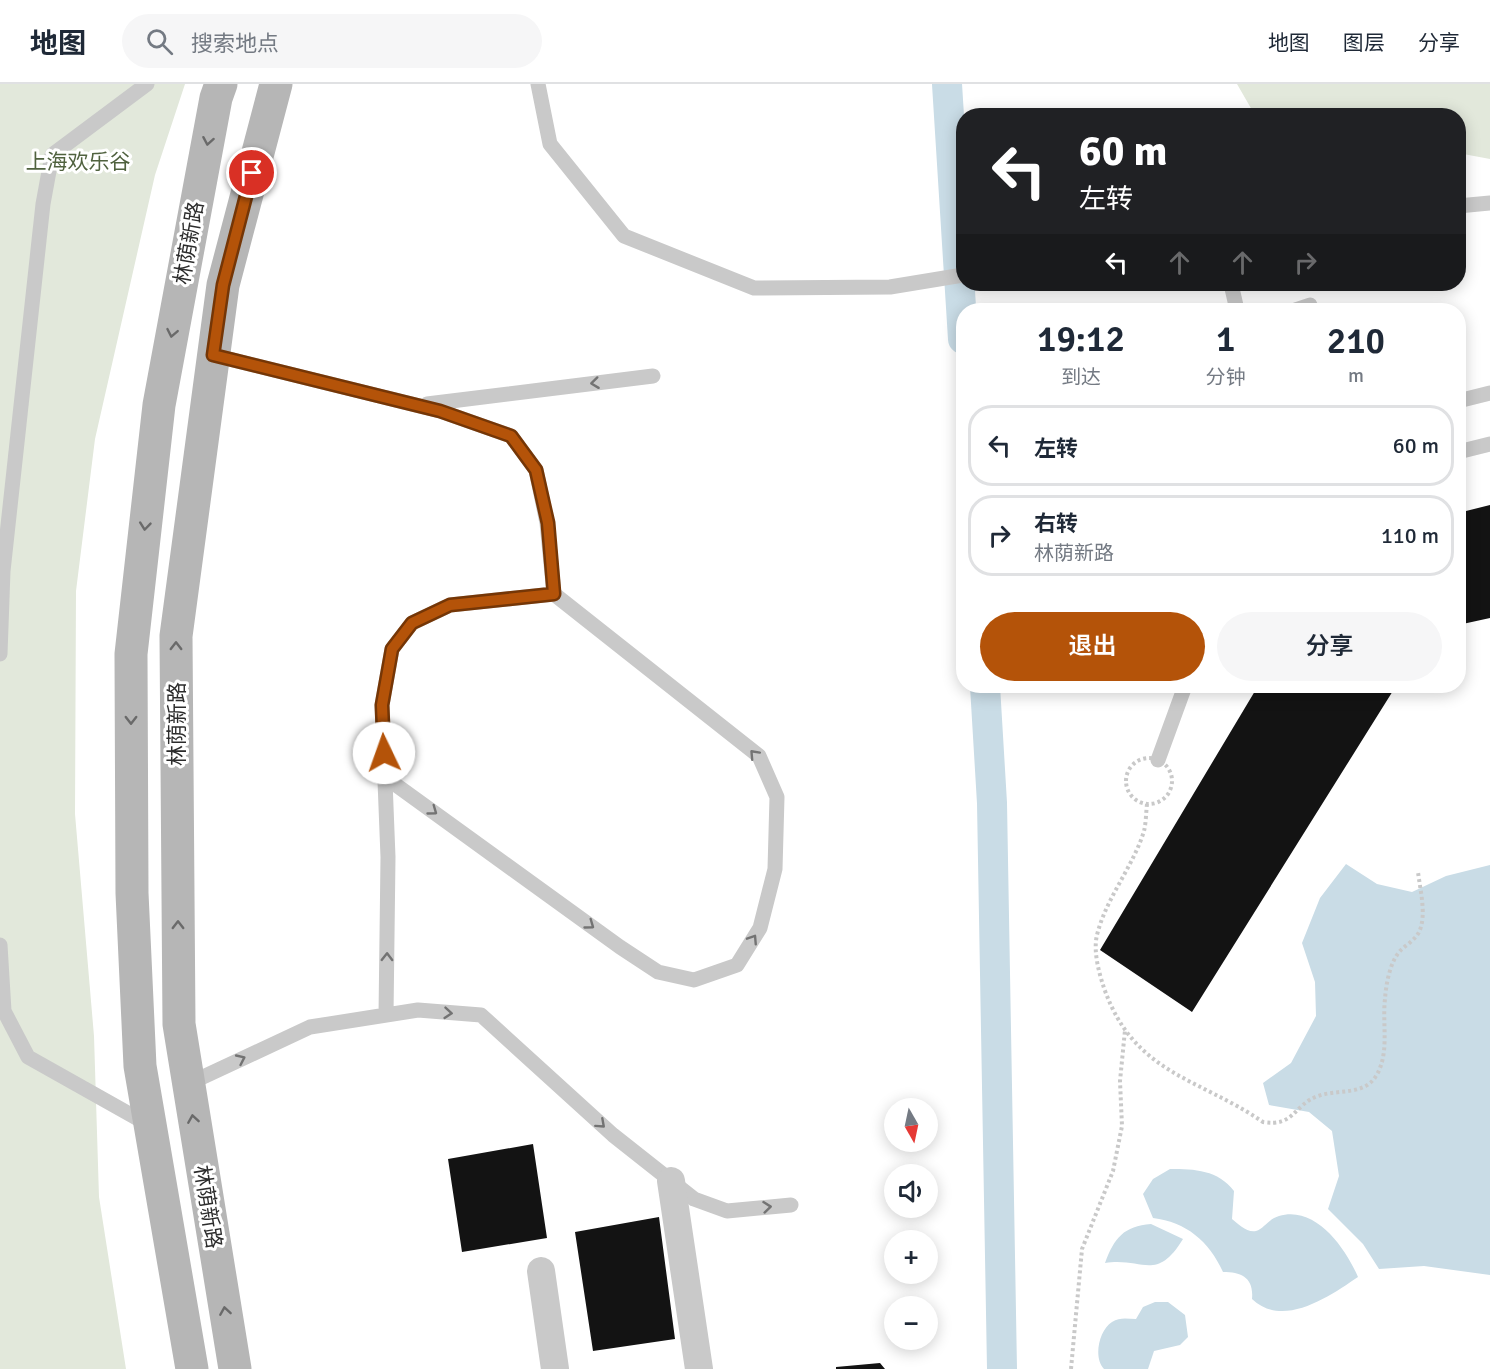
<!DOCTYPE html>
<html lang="zh">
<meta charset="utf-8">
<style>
:root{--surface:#fff;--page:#f6f6f7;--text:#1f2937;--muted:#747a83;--line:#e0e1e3;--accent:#b45309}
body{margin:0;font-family:Signika,"Noto Sans SC",sans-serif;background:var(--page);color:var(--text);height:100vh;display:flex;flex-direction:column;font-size:22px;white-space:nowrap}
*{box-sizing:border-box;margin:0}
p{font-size:20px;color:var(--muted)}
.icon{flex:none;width:33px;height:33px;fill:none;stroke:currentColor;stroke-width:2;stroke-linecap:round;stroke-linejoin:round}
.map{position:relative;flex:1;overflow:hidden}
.sheet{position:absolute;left:956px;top:219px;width:510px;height:390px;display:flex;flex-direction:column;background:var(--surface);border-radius:24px;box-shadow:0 3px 15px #0003}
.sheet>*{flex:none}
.banner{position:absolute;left:956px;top:24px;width:510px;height:183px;border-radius:24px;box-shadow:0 3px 15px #0003;background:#202124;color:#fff;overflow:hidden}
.needle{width:39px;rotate:171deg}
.tools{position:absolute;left:884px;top:1014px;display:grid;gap:12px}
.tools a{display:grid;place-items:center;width:54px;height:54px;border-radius:50%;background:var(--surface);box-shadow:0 3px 15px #0003;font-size:30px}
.pin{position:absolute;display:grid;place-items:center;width:51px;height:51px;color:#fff;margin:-26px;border:3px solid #fff;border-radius:50%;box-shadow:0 2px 6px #0007}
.me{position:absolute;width:66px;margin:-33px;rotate:357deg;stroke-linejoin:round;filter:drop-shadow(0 0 4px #0008)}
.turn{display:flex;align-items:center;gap:21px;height:126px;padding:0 24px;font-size:27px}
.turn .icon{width:78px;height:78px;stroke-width:2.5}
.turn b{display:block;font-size:42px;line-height:51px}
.lanes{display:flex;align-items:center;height:57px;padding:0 24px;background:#0003;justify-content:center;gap:30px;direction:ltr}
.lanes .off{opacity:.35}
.eta{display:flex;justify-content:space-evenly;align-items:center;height:102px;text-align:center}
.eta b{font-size:36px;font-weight:600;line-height:42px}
.cta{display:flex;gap:12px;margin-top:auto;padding:12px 24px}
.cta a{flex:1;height:69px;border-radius:36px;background:var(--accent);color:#fff;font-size:24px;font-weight:600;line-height:69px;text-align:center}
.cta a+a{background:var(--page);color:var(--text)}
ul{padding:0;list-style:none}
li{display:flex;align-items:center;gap:18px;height:81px;margin:0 12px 9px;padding:0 12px;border:3px solid var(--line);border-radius:24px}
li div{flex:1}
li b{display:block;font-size:22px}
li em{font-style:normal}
header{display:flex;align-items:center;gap:36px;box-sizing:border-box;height:84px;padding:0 30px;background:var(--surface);border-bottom:2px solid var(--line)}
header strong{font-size:28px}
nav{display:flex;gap:33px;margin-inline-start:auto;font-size:21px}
.search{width:420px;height:54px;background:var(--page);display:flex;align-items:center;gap:15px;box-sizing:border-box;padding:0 21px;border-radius:33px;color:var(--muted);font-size:22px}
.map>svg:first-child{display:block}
.green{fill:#e2e8db}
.water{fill:#c9dce6}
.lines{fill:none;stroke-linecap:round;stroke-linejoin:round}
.canal{stroke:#c9dce6;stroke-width:30}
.building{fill:#131313}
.path{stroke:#c9c9c9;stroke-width:4;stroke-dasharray:3 3;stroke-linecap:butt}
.lane{stroke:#c9c9c9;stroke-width:15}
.street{stroke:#c9c9c9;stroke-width:28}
.secondary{stroke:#b6b6b6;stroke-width:33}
.oneway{stroke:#6a6a6a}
.oneway2{stroke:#737373}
.route-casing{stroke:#753606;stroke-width:15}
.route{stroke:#b45309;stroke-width:10}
.labels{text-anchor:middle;stroke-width:6;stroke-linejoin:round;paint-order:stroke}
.park-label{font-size:21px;fill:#50623f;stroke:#fff}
.street-label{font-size:21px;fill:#2c2c2c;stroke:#fff}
</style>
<header>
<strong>地图</strong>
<div class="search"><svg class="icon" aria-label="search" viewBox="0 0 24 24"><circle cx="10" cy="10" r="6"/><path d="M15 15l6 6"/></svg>搜索地点</div>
<nav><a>地图</a><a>图层</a><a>分享</a></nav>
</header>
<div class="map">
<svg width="1490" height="1285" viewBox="0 0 1490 1285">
<rect width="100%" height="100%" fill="#fff"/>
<path class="green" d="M 0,0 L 185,0 L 155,91 L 95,355 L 76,507 L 75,730 L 94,952 L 99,1113 L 126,1285 L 0,1285 Z
M 1237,0 L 1490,0 L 1490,75 L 1458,69 L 1458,32 L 1279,31 L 1252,26 Z"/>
<path class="water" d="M 1346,780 L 1377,800 L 1412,808 L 1446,792 L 1490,781 L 1490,1191 L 1424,1182 L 1379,1185 L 1363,1160 L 1328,1125 L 1339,1092 L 1332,1047 L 1309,1028 L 1269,1021 L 1263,999 L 1291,979 L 1316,932 L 1315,898 L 1302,859 L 1320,814 Z
M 1170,1085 C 1195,1085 1218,1086 1234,1107 L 1232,1135 C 1238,1140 1247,1149 1256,1147 C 1264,1145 1268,1135 1279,1132 C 1316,1121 1346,1165 1358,1193 C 1330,1212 1283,1245 1252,1215 C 1254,1194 1242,1188 1223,1188 C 1209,1157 1186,1138 1153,1134 L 1143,1110 L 1153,1095 Z
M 1151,1140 L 1183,1155 C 1156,1199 1143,1173 1105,1179 C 1114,1154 1124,1142 1151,1140 Z
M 1155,1218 L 1168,1218 L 1185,1231 L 1188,1253 L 1180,1261 L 1154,1267 L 1148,1285 L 1104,1285 C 1093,1274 1099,1246 1112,1238 C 1120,1233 1127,1235 1136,1235 L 1143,1223 Z"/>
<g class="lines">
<path class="canal" d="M 947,0 L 963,255
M 985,602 L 992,719 L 1002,1285"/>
</g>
<path class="building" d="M 1490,421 L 1490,534 L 1458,541 L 1458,429 Z
M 1258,602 L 1396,602 L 1192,928 L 1100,866 Z
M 533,1060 L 547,1154 L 462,1168 L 448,1075 Z
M 659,1133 L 675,1255 L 593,1267 L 575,1148 Z
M 880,1279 L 885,1285 L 836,1285 L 836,1283 Z"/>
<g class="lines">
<path class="path" d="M1126 697a23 23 0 1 1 46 0a23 23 0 1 1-46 0Z
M 1147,720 C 1146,729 1146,739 1144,747 C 1133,783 1106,814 1097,851 C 1093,867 1099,889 1104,904 C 1134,990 1197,993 1263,1038 C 1295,1043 1293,1021 1318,1012 C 1337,1005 1364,1012 1376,992 C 1390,970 1382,939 1385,915 C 1386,900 1390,878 1400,867 C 1406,861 1415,856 1419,848 C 1427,832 1420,805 1418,788
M 1071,1285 L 1082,1165 L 1113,1087 L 1122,1042 L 1120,997 L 1125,946"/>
<path class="lane" d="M 538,0 L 550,60 L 624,152 L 754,204 L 890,203 L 963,191
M 1458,122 L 1490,119
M 1231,200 L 1237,226
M 1295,226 L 1310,221
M 213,271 L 440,327 L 511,352 L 536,386 L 547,439 L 554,510 L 450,521 L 412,539 L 392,565 L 382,621 L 388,773 L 386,931
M 1458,317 L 1490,309
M 427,320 L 653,292
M 1458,368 L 1490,360
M 0,570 L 3,487 L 43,120 L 52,71 L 147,0
M 1158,676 L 1185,602
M 385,693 L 620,863 L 658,888 L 694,896 L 737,881 L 760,844 L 775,785 L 777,713 L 759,672 L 554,510
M 0,861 L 4,927 L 28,973 L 149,1041
M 188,1000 L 310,943 L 418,926 L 481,931 L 613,1051 L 694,1115 L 727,1127 L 791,1121"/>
<path class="street" d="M 671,1097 L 699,1285
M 541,1187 L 555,1285"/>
<path class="secondary" d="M 192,1285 L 140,982 L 132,809 L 131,570 L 159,321 L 216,14 L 221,0
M 235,1285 L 179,940 L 176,552 L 223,201 L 276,0"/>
</g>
<defs><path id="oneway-chevron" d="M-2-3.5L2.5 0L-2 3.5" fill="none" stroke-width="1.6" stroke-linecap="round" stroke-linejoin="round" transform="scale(1.5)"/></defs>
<g class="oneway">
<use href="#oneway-chevron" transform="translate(208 57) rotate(100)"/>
<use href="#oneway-chevron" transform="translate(172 249) rotate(101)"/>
<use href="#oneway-chevron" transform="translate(145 442) rotate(96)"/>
<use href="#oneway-chevron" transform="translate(176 562) rotate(-90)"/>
<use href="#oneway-chevron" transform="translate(131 636) rotate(90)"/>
<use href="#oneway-chevron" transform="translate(178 841) rotate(-90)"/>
<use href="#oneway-chevron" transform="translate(193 1035) rotate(-99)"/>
<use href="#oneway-chevron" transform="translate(225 1227) rotate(-99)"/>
</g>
<g class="oneway2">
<use href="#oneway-chevron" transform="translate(595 299) rotate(173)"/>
<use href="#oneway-chevron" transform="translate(754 670) rotate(-133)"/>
<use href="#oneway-chevron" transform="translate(433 727) rotate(36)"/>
<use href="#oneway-chevron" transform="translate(590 841) rotate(36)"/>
<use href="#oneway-chevron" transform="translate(753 855) rotate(-57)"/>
<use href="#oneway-chevron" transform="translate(387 873) rotate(-89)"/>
<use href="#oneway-chevron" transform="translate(448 929) rotate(5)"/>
<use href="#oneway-chevron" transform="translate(241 975) rotate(-25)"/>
<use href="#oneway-chevron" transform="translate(601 1040) rotate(42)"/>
<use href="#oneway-chevron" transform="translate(767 1123) rotate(-6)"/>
</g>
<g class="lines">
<defs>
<path id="route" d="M 252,89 L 223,201 L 213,271 L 440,327 L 511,352 L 536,386 L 548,439 L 554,510 L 450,521 L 412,539 L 392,565 L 382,621 L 384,669"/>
</defs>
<use href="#route" class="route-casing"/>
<use href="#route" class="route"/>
</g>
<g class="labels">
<g class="park-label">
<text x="78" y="85">上海欢乐谷</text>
</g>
<g class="street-label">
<text transform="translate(189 159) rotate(-80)" y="7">林荫新路</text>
<text transform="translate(177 640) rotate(-90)" y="7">林荫新路</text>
<text transform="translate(208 1123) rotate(81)" y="7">林荫新路</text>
</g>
</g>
</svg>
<div class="tools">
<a><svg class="needle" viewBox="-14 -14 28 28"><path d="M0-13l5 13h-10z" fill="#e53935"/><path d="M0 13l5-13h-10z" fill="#747a83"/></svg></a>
<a><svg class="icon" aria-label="sound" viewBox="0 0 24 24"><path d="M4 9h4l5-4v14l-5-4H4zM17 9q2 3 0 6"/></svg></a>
<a>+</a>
<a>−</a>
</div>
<div class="pin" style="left:252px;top:89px;background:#d93025"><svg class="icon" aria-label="arrive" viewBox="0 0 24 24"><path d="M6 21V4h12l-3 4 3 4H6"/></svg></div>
<svg class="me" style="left:384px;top:669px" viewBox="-20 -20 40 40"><circle r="19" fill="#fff"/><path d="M0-13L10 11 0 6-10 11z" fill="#b45309"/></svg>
<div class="banner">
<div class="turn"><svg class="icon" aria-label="left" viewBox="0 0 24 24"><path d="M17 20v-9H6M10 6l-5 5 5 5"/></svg><div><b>60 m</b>左转</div></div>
<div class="lanes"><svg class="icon" aria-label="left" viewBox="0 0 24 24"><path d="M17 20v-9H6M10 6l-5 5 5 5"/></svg><svg class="icon off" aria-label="ahead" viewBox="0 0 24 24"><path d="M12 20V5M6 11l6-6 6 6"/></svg><svg class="icon off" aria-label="ahead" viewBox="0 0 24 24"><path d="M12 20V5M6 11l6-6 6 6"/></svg><svg class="icon off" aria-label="right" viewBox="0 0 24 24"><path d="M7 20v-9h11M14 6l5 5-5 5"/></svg></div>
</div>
<section class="sheet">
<div class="eta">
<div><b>19:12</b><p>到达</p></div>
<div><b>1</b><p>分钟</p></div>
<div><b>210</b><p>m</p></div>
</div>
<ul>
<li><svg class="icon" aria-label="left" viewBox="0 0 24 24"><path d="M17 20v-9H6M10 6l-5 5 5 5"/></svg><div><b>左转</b></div><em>60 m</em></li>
<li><svg class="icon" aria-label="right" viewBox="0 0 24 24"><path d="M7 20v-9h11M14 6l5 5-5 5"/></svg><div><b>右转</b><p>林荫新路</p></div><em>110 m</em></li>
</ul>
<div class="cta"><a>退出</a><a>分享</a></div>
</section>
</div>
